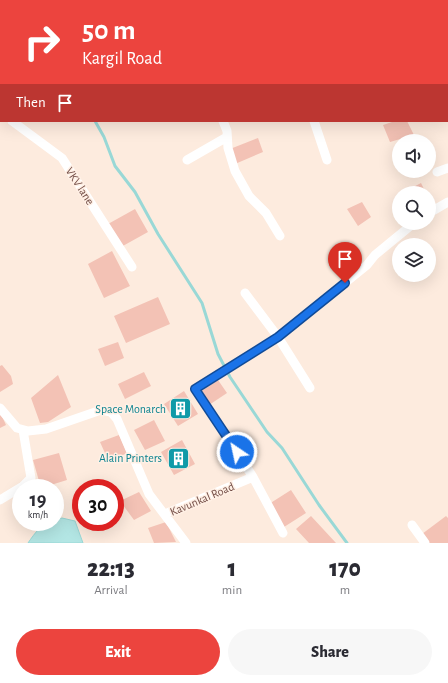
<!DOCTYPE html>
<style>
:root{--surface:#fff;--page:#f7f7f7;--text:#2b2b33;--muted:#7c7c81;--accent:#ec443e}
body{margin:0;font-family:"Alegreya Sans",sans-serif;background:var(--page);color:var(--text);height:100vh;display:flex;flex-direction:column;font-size:15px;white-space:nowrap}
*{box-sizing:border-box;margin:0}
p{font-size:13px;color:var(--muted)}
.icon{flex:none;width:22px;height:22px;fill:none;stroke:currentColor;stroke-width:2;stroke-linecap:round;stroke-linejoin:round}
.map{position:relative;height:543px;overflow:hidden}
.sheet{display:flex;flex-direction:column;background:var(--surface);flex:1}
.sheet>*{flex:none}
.hud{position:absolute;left:0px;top:0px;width:448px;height:122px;box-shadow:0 4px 16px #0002;background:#ec443e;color:#fff;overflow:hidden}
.buttons{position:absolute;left:392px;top:134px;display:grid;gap:8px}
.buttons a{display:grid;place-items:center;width:44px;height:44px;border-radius:50%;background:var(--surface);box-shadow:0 4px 16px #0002;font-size:20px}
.speed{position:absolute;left:12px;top:479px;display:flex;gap:8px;font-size:20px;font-weight:700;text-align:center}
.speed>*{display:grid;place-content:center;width:52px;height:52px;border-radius:50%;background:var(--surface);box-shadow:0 4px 16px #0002;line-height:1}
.speed small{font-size:10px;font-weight:400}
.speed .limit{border:6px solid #d22;background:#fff;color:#111}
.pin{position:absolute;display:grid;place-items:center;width:34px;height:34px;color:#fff;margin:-41px -17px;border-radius:50% 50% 50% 0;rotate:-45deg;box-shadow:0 0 4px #0007}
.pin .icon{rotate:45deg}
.me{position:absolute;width:44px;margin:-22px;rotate:326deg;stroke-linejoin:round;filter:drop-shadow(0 0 3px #0008)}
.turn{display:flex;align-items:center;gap:14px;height:84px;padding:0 16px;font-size:18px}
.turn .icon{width:52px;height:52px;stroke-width:2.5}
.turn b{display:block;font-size:28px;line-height:34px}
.then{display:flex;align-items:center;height:38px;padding:0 16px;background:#0003;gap:8px;font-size:15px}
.eta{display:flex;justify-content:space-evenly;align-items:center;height:68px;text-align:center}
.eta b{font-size:24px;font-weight:800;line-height:28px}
.action{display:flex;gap:8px;margin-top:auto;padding:8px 16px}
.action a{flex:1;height:46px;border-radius:24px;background:var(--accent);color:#fff;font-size:16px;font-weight:800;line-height:46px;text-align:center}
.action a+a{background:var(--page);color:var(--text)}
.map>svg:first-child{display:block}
.water{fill:#b3e6e4;stroke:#99d8d6}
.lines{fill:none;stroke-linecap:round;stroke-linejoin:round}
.stream{stroke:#99d8d6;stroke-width:3}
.building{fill:#f3c2b5}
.service{stroke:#fff;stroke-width:4.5}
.minor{stroke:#fff;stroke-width:9}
.route-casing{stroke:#114b97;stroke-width:10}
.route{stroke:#1a73e8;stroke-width:7}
.labels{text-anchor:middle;stroke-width:3;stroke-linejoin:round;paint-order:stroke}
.street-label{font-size:12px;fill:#734d46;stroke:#fff0e5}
.culture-label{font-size:12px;fill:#0d838f;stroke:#fff0e5;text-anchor:end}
</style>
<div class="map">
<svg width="448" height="543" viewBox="0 0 448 543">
<rect width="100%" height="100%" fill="#fdebde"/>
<path class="water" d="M 62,518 L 75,521 L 83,543 L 28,543 C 35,533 42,522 55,522 L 55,520 Z"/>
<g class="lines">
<path class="stream" d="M 95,121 L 104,137 L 115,166 L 135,192 L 158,234 L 202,303 L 218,354 L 230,377 L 267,432 L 282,448 L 319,505 L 347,543"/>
</g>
<path class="building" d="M 395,121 L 407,121 L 414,135 L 390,142 L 383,125 Z
M 258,138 L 263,152 L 235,164 L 230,149 Z
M 421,183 L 426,193 L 407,193 L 406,191 Z
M 362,202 L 371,217 L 358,226 L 347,209 Z
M 135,209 L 148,232 L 121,247 L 108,224 Z
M 112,251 L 130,286 L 104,298 L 88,264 Z
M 158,297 L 170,324 L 126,343 L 114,316 Z
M 118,342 L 124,358 L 105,366 L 98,349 Z
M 2,365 L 11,376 L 13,384 L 0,392 L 0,366 Z
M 144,372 L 151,386 L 125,399 L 118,384 Z
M 58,375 L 71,407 L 48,422 L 40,423 L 31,398 Z
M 218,380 L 227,393 L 209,405 L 200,392 Z
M 184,391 L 198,414 L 178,426 L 164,404 Z
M 0,412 L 6,425 L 0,428 Z
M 154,420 L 165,441 L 145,450 L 134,430 Z
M 119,435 L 127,453 L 109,462 L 100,442 Z
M 182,440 L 195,464 L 174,475 L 161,452 Z
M 59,453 L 67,480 L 41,488 L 33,460 Z
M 291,490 L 306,513 L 284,527 L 269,504 Z
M 139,492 L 151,511 L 134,520 L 120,501 Z
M 311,516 L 336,543 L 309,543 L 296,529 Z
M 446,516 L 448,518 L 448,543 L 429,543 L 422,534 Z
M 166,522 L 176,542 L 154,543 L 148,528 Z"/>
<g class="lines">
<path class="service" d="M 59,0 L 59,1
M 82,1 L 83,0"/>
<path class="minor" d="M 158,0 L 158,1
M 438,0 L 438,1
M 323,1 L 325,0
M 447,14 L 448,16
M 0,102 L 1,103
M 12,121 L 62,158 L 132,267
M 223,121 L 227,131 L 228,148 L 235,171 L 249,196 L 266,213 L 280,236
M 314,121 L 327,160
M 187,160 L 227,137
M 437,172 L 448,168
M 429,213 L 448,202
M 245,293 L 278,337 L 310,388
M 0,408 L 17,428 L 28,431 L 46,429 L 101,410 L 111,412 L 117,419 L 149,494 L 186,543
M 253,477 L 283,533
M 0,500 L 23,486 L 31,478 L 23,430
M 165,514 L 253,477 L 195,389 L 278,337 L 367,265 L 375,255 L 414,223
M 412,525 L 425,543"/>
</g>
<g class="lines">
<defs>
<path id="route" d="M 237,452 L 195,389 L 278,337 L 345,283"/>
</defs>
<use href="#route" class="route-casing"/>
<use href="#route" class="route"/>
</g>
<defs>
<symbol id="building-square" viewBox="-11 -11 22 22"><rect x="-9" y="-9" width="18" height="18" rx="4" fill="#0f9aa8" stroke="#fff0e5"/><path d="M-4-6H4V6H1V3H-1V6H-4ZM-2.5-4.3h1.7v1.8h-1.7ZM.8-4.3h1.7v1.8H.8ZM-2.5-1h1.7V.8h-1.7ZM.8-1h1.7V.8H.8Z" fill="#fff"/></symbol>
</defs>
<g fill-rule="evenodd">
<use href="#building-square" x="168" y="396" width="25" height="25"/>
<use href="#building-square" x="166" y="446" width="25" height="25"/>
</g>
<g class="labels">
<g class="street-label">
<text transform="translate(80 186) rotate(57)" y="4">VKV lane</text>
<text transform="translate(202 499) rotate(-23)" y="4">Kavunkal Road</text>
</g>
<g class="culture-label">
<text x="166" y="413">Space Monarch</text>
<text x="162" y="462">Alain Printers</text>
</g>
</g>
</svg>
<div class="buttons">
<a><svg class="icon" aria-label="sound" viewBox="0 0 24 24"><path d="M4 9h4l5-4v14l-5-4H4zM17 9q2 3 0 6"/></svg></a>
<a><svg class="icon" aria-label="search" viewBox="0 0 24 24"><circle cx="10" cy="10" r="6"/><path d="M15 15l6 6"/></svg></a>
<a><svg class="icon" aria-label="layers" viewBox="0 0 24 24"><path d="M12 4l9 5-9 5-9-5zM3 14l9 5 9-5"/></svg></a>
</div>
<div class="speed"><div>19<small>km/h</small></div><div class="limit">30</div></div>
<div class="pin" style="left:345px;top:283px;background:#d93025"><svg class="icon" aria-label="arrive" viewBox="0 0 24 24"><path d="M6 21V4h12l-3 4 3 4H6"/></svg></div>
<svg class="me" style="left:237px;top:452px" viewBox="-20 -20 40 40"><circle r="17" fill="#1a73e8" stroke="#fff" stroke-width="3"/><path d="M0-11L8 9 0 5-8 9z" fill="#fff"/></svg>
<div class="hud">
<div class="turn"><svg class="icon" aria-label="right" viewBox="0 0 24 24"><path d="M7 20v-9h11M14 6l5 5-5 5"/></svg><div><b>50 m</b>Kargil Road</div></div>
<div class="then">Then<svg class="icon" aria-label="arrive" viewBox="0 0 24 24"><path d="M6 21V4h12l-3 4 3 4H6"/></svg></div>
</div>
</div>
<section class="sheet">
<div class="eta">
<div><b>22:13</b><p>Arrival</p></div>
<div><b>1</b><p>min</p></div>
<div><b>170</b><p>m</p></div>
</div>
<div class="action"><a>Exit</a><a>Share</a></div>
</section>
